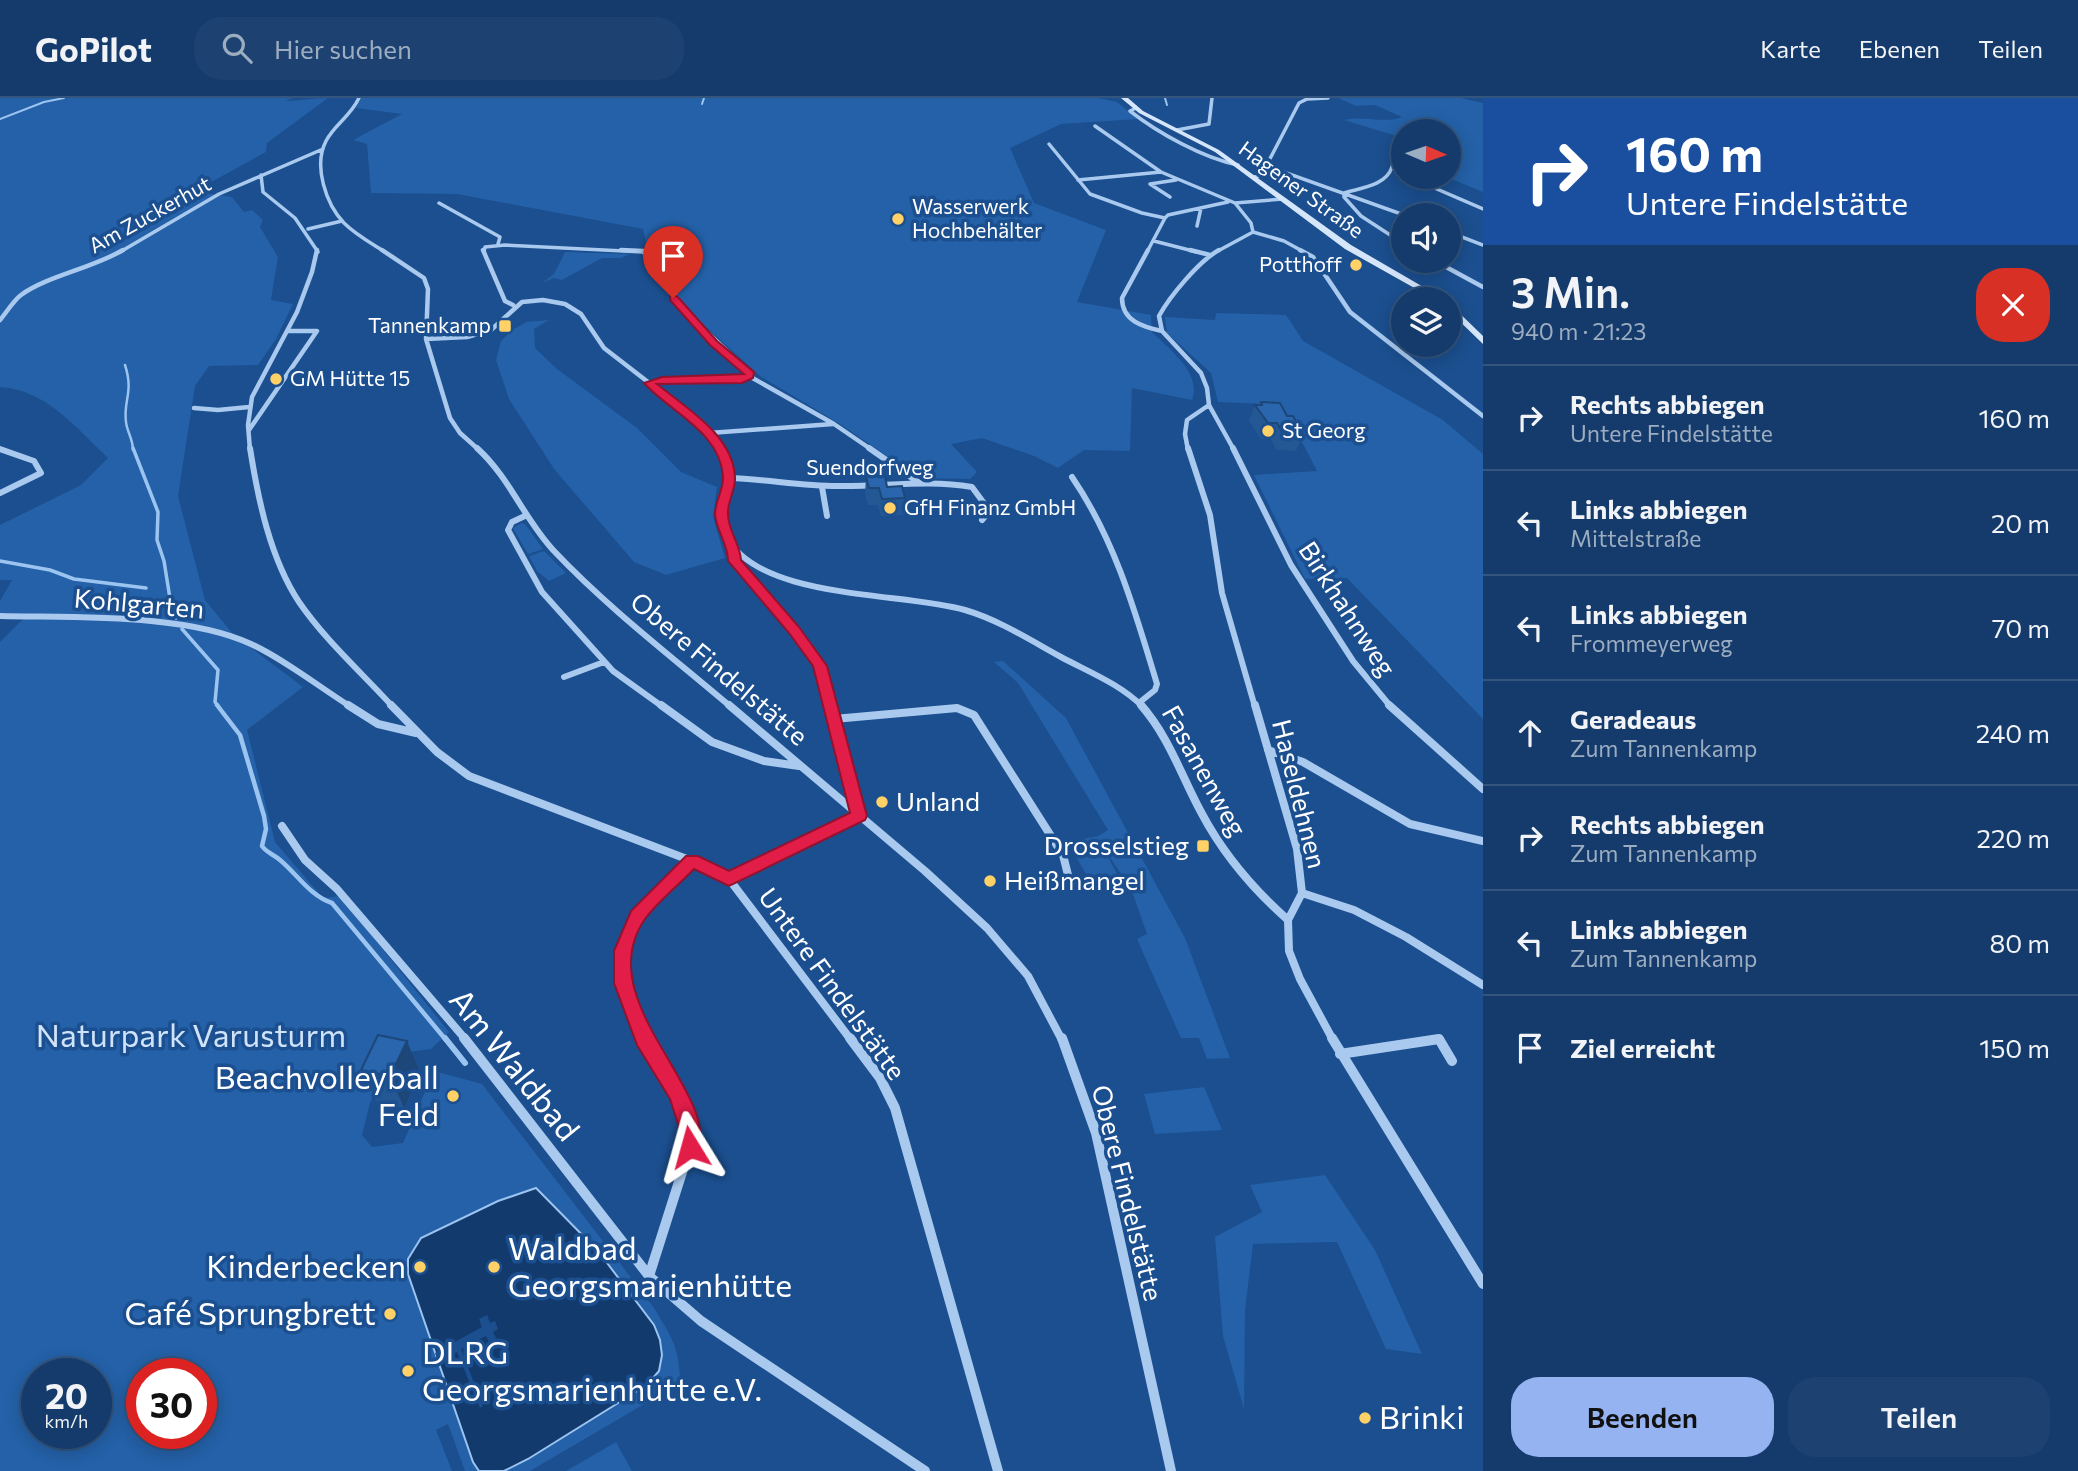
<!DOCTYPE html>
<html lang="de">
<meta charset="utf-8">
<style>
:root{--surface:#143b6b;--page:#1d4271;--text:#f1f3f6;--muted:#9dadc1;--line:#33557e;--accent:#95b2f1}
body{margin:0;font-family:Commissioner,sans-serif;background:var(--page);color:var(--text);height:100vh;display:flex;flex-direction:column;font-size:26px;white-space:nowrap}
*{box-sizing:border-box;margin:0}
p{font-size:23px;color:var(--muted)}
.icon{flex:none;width:38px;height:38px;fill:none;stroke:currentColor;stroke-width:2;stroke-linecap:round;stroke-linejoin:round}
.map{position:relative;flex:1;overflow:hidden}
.side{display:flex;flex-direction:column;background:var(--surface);width:595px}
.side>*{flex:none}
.hud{background:#1a4fa0;color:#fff;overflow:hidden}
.needle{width:46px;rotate:92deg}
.controls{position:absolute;left:1391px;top:21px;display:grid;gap:14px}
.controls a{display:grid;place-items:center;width:70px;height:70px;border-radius:50%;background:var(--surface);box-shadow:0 4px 18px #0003,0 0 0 2px var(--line);font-size:35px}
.speed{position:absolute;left:21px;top:1260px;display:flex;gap:14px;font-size:35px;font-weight:700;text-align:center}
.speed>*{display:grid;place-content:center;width:91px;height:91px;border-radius:50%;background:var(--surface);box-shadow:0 4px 18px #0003,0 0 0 2px var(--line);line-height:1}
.speed small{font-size:18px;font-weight:400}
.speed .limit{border:10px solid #d22;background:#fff;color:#111}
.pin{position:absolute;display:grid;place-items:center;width:60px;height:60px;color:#fff;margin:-72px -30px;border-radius:50% 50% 50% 0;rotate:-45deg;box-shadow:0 0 7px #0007}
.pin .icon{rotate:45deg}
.me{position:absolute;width:77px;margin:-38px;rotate:352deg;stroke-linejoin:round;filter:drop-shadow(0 0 5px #0008)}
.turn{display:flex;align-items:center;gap:24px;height:147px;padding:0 28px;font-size:32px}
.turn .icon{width:91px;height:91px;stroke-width:2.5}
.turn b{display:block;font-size:49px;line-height:60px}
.round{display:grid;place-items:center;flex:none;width:74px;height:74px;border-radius:28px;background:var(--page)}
.head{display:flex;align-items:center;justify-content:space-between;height:119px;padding:0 28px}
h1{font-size:42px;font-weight:600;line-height:52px}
.button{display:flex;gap:14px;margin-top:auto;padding:14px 28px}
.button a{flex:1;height:80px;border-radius:28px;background:var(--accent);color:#111;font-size:28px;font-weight:600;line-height:80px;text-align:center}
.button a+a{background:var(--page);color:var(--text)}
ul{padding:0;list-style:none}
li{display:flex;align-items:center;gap:21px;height:105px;padding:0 28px;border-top:2px solid var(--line)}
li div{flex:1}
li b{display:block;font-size:26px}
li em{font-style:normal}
header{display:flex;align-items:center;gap:42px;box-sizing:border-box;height:98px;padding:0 35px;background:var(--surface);border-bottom:2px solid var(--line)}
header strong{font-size:33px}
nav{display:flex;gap:38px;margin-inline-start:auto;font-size:24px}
.search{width:490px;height:63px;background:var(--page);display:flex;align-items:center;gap:18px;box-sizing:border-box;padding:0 24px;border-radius:28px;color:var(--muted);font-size:26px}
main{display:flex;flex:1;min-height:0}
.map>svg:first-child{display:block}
.green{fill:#2461a8;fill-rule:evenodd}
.water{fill:#123a6d;stroke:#9cc4f0;stroke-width:2}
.pier{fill:#1b4f8f}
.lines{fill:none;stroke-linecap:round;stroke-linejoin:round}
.stream-far4{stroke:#9cc4f0;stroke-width:2}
.stream-far3{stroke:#9cc4f0;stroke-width:2.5}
.stream-far2{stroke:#9cc4f0;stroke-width:3.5}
.stream-far1{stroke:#9cc4f0;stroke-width:4.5}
.stream{stroke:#9cc4f0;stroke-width:6}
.minor-far4{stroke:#a9c9ee;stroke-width:3.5}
.minor-far3{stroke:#a9c9ee;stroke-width:4.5}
.minor-far2{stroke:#a9c9ee;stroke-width:6}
.minor-far1{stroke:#a9c9ee;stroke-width:8}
.minor{stroke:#a9c9ee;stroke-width:10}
.secondary{fill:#d6e6fa;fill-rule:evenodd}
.wall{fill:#245895}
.shaded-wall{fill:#1d4779}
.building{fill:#2a66ad;stroke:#1d4779;stroke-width:2}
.route{fill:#e11d48;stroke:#92132f;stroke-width:2}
.poi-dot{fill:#ffd166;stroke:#1b4f8f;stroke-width:2.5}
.labels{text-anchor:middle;stroke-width:7;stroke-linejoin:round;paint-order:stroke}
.far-street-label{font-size:21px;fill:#fff;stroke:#1b4f8f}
.far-poi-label{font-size:21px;fill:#fff;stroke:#1b4f8f;text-anchor:start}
.street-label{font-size:26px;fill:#fff;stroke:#1b4f8f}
.poi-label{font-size:26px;fill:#fff;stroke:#1b4f8f;text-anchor:start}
.near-park-label{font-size:32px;fill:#cfe3fa;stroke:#1b4f8f}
.near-street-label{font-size:32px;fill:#fff;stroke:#1b4f8f}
.near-poi-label{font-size:32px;fill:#fff;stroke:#1b4f8f;text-anchor:end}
</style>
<header>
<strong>GoPilot</strong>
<div class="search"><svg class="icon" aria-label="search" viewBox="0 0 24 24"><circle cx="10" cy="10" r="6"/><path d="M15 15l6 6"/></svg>Hier suchen</div>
<nav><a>Karte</a><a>Ebenen</a><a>Teilen</a></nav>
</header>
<main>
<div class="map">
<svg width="1483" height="1373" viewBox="0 0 1483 1373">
<rect width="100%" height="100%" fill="#1b4f8f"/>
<path class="green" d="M 0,0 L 293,0 L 285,3 C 298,3 313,0 328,0 L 267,45 L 266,54 L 204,88 L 200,94 L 232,99 L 244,114 L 252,112 L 263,122 L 260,129 L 278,159 L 271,202 L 293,206 L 276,241 L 258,267 L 209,268 L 195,288 L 178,398 L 205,502 L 233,536 L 303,589 L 247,632 L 275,744 L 323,800 L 340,798 L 449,934 L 431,951 L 391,956 L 370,1005 L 362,1037 L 372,1049 L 403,1045 L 434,973 L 482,986 L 652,1207 C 669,1235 679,1246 680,1281 L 670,1291 L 530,1373 L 465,1373 L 448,1326 L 436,1332 L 452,1373 L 0,1373 L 0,544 L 24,520 L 0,517 L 0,503 L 12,482 L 0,482 L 0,427 L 81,387 L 108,360 C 76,330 47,292 0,289 ZM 37,1276 L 96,1276 L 96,1335 L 37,1335 ZM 142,1276 L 201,1276 L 201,1335 L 142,1335 Z
M 362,0 L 1098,0 L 1117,4 L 1138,21 L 1061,26 L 1010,50 L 1034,105 L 1106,132 L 1077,204 L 1151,217 L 1152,234 C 1170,252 1202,275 1192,302 L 1132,290 L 1130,353 L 1084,352 L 1058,370 L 1034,358 L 982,340 L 951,346 L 977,374 L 970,381 L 919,380 L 840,326 L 760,278 L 692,216 L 667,186 L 648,155 L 643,131 L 457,96 L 371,95 L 367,46 L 353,42 L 402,16 L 356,10 Z
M 1338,0 L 1461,0 L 1483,5 L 1483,94 L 1449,80 L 1453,57 L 1449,55 L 1449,33 L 1404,33 L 1403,40 L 1344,22 C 1364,17 1386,26 1402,19 L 1375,7 L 1356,8 Z
M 565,154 L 630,156 L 621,160 L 602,160 L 562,182 L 554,180 L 542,185 L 554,176 Z
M 1216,215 L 1286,217 L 1303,243 L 1443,322 L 1483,356 L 1483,621 L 1347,480 L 1305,481 L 1254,377 L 1317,373 L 1290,321 L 1263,306 L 1218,304 L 1211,275 L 1167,235 L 1165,219 L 1215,222 Z
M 549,222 L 534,231 L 535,250 L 557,271 L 637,330 L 681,374 L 717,389 L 713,419 L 725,460 L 666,477 L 634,464 L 554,371 L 509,301 L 496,262 L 501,243 L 511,233 L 526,224 Z
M 522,425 L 525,426 L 543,451 L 528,456 L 513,430 Z
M 544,453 L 566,475 L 549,483 L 537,473 L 529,458 Z
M 1003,563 L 1066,620 L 1185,840 L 1230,960 L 1207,961 L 1199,940 L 1181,940 L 1137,841 L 1147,836 L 1131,791 L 1099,743 L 1124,788 L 1097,795 L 1072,752 L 1074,750 L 1071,751 L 1067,744 L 1098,738 L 1108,732 L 1018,585 L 994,564 Z
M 1204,989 L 1222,1032 L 1155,1036 L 1144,996 Z
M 1325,1077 L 1375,1152 L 1422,1256 L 1386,1251 L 1337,1144 L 1253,1146 L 1245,1212 L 1244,1311 L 1223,1238 L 1215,1139 L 1262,1114 L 1250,1087 Z
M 616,1344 L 632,1373 L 566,1373 Z"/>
<path class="water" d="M 536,1090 L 598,1153 L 654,1227 L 660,1242 L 662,1257 L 659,1273 L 647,1287 L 528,1361 L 504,1373 L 479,1373 L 473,1364 L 408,1176 L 408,1161 L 421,1140 L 498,1103 Z"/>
<path class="pier" d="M 487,1217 L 490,1225 L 495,1223 L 498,1231 L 493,1234 L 496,1240 L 489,1244 L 486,1238 L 461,1251 L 483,1308 L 480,1310 L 457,1254 L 438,1264 L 435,1255 L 482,1229 L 479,1221 Z"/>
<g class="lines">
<path class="stream-far4" d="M 1165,0 L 1167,7
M 702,6 L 704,0
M 0,21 L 44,4 L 64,0"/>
<path class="stream-far3" d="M 125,267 C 134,295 123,302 126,324 C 127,334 133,341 133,352"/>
<path class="stream-far2" d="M 133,350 L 158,414 L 157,442 L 164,463 L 172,513 L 176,520
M 0,463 L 50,472 L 74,481 L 146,490
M 182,531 L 218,572 L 215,604 L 219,609"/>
<path class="stream-far1" d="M 217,607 L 240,637 L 264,718 L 266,731 L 262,748 C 267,755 273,756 280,762 C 297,776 310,798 332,805 L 446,942"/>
<path class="stream" d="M 445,940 L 465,965"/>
<path class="minor-far4" d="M 359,0 C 350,19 334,27 326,43 C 313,68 326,106 344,125 C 356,137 371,145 385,154
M 1136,10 L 1130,13 C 1158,35 1203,60 1238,67
M 1095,28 L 1161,74 L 1235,105
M 1177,32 L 1209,26 L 1212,0
M 1399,42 C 1393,51 1395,59 1392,69 C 1386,88 1360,90 1344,95 L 1344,99 L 1361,118 L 1404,146
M 1049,46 L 1090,96 L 1142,115 L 1165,120 L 1147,154
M 1267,68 L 1404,117
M 1392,69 L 1404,76
M 261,77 L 263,94 L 295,120 L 318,154
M 1254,79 L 1261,78 L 1299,5 L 1307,1 L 1328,0
M 1409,79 L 1483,111
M 1078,82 L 1161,74
M 1170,99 L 1150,86 L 1176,82
M 439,105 L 500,139 L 498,146
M 1165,120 L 1168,117 L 1228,104
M 1197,128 L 1201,110
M 308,131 L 342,123
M 1253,134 L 1284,143 L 1304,154
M 1449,134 L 1483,147
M 1154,143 L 1197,154
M 120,154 L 219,96 L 323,51
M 484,154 L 485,149 L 505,147 L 644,154
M 1216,154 L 1253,134 L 1251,125 L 1235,105 L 1283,101"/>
<path class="minor-far3" d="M 382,152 L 424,180 L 428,191 L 426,241 L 450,320 L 460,335 L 479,352
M 483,152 L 505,203 L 513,207
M 621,152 L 643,153 L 690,218 L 749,274 L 749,278 L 834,326 L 872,352
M 1148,152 L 1122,200 C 1122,223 1143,229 1162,233
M 1190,152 L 1210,157
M 1219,152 C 1199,163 1170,198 1159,218 L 1162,233 L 1201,275 L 1207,290 L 1209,307 L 1234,352
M 1300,152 L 1313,159 L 1350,214 L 1483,318
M 1435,163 L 1483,189
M 0,222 C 7,214 13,203 21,197 C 47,178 93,170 123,152
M 426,241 L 467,239 L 491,232 L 522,204 L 543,202 L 565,206 L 581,216 L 604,250 L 692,318 L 721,352
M 649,285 L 662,282 L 742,282 L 749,278
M 194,310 L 218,312 L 249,309
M 249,332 L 317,233 L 288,233
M 709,335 L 833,326
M 0,351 L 3,352
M 250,352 L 248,327 L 252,299 L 297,214 L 312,174 L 317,152
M 1188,352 L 1185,336 L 1187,322 L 1209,307"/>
<path class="minor-far2" d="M 250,350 C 258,401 270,460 299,504 C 325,542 362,575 393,609
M 477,350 C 510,380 524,421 554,453 C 608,510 671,558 731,609
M 720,350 C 724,360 728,370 728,381 C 728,400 718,420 727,439 C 759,502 904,494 965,512 C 999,522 1030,542 1061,559 C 1089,574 1120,586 1143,609
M 869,350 L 918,384
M 1188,350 L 1210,417 L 1222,495 L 1255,609
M 1233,350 L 1291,467 L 1353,563 L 1391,609
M 0,351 L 34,363 L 41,375 L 0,395
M 1072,379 C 1115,442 1135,513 1157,586 L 1155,592 L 1140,604
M 729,380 C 765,381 801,388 837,388 C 883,389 926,381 972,389 L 986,408 L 987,416 L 982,422
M 822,389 L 827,418
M 527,417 L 512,424 L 508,432 L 542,494 L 613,573 L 663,609
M 734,448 L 734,463 L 794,532 L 820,568 L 831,609
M 0,518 C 73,520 185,515 251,546 C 285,562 318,588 351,609
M 564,579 L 604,564"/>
<path class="minor-far1" d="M 348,607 L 378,626 L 416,635
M 391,607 L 437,654 L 469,678 L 692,763 L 729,781 L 851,942
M 661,607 L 712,644 L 764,663 L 799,668
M 729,607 L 925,773 L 987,830 L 1028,878 L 1062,942
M 1141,607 C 1169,639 1181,677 1201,714 C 1223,756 1253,791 1288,822
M 1255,607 L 1297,751 L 1302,795 L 1288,822 L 1289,853 L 1300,881 L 1333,942
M 1389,607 L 1483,691
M 834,621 L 957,610 L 974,617 L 1063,757 L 1071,789
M 1268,652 L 1303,664 L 1410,726 L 1483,743
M 282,728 L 305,762 L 337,791 L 466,942
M 729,781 L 859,718 L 830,607
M 1302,795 L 1354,812 L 1406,839 L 1483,887
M 645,942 C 599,850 627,827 692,763
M 1432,942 L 1440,942"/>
<path class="minor" d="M 464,940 L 649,1178 L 701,1223 L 925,1373
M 644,940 L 680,1002 L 688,1025 L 690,1049 L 649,1178
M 850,940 L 880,980 L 895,1010 L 998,1373
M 1062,940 L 1096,1035 L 1171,1373
M 1332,940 L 1483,1186
M 1340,956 L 1439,941 L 1452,963"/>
<path class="secondary" d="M 1121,0 L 1128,0 L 1143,13 L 1219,52 L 1351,147 L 1444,201 L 1434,201 L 1345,151 L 1215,54 L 1139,15 Z
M 1449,205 L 1483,238 L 1483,246 L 1449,213 Z"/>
</g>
<path class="wall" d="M 1261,304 L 1287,318 L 1303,336 L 1296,353 L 1276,352 L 1271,341 L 1261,341 L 1249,323 L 1255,307 L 1260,307 Z
M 866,379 L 887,389 L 905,400 L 903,417 L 881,418 L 878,407 L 868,407 L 865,396 Z
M 361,972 L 420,975 L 404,1010 L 376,1003 Z"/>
<path class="shaded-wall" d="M 407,943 L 420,975 L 404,1010 L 390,978 Z"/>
<path class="building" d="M 1261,304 L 1280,305 L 1287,318 L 1293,318 L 1303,336 L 1283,335 L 1277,325 L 1268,325 L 1255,307 L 1262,307 Z
M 885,378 L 887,389 L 902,388 L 905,400 L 882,401 L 879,390 L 869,390 L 866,379 Z
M 378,937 L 407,943 L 390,978 L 361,972 Z"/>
<path class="route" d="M 670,198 L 677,198 L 717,243 L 754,274 L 753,280 L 742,285 L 657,286 C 686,310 733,337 735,379 C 736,391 727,404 728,416 C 728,433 740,445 741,462 L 799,529 L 827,568 L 867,718 L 865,722 L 729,788 L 694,771 C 679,787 658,803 645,821 C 588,903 724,996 697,1056 L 690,1059 L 683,1056 L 680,1049 L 680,1032 L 670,1001 L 637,947 L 614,885 L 614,853 L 631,813 L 686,758 L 698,758 L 729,773 L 850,715 L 813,568 L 789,535 L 728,463 C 728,445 716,433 715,416 C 715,403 724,391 723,378 C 720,334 670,314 644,285 L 662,279 L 744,276 L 710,247 L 670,202 Z"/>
<g class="poi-dot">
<circle cx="898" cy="121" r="7"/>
<circle cx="1356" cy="167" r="7"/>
<rect x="498" y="221" width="14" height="14" rx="3.5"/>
<circle cx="276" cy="281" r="7"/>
<circle cx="1268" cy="333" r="7"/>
<circle cx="890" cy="410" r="7"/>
<circle cx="882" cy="704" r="7"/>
<rect x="1196" y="741" width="14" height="14" rx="3.5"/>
<circle cx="990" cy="783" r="7"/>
<circle cx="453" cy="998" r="7"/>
<circle cx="420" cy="1169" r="7"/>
<circle cx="494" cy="1169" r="7"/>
<circle cx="390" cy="1216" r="7"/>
<circle cx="408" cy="1273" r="7"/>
<circle cx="1365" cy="1320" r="7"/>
</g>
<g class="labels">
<g class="far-street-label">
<text transform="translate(1301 92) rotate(36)" y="7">Hagener Straße</text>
<text transform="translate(150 117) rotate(-29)" y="7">Am Zuckerhut</text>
<text x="870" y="377">Suendorfweg</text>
</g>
<g class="far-poi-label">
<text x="912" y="116">Wasserwerk<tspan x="912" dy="24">Hochbehälter</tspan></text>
<text x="1342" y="174" text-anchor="end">Potthoff</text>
<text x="491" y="235" text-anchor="end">Tannenkamp</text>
<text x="290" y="288">GM Hütte 15</text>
<text x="1282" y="340">St Georg</text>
<text x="904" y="417">GfH Finanz GmbH</text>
</g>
<g class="street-label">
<text transform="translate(139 506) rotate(5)" y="9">Kohlgarten</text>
<text transform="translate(1347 511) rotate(57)" y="9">Birkhahnweg</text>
<text transform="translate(719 571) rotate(40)" y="9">Obere Findelstätte</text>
<text transform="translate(1204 673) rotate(61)" y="9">Fasanenweg</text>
<text transform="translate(1299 696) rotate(76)" y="9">Haseldehnen</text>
<text transform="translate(832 886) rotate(54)" y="9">Untere Findelstätte</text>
<text transform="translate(1127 1095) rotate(76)" y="9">Obere Findelstätte</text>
</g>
<g class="poi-label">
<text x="896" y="713">Unland</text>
<text x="1189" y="757" text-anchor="end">Drosselstieg</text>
<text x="1004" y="792">Heißmangel</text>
</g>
<g class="near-park-label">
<text x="191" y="949">Naturpark Varusturm</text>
</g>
<g class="near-street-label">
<text transform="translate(514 967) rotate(51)" y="11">Am Waldbad</text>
</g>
<g class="near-poi-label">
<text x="439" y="991">Beachvolleyball<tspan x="439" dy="37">Feld</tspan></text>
<text x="508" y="1162" text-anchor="start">Waldbad<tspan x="508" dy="37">Georgsmarienhütte</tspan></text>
<text x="406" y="1180">Kinderbecken</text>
<text x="376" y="1227">Café Sprungbrett</text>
<text x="422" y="1266" text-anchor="start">DLRG<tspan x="422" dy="37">Georgsmarienhütte e.V.</tspan></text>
<text x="1379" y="1331" text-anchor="start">Brinki</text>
</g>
</g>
</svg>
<div class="controls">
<a><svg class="needle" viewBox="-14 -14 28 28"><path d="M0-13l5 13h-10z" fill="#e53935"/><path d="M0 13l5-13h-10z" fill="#9dadc1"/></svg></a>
<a><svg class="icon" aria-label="sound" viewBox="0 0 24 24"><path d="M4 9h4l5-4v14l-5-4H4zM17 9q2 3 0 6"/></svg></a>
<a><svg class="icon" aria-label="layers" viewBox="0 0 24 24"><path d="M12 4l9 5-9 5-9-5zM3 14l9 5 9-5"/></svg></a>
</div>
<div class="speed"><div>20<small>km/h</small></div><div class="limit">30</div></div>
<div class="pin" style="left:673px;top:200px;background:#d93025"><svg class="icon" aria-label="arrive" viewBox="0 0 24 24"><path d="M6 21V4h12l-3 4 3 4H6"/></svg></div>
<svg class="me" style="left:690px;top:1049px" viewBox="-20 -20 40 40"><path d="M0-17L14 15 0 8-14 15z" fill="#e11d48" stroke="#fff" stroke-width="4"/></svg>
</div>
<section class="side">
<div class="hud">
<div class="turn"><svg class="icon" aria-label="right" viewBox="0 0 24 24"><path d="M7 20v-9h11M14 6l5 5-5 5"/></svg><div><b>160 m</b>Untere Findelstätte</div></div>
</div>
<div class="head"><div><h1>3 Min.</h1><p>940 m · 21:23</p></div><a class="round" style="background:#d93025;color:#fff"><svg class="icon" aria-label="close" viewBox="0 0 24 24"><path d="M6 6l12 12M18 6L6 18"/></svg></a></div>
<ul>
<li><svg class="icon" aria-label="right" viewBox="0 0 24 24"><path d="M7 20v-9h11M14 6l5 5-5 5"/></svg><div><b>Rechts abbiegen</b><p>Untere Findelstätte</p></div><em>160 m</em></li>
<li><svg class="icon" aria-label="left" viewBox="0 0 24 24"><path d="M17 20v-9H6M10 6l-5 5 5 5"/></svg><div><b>Links abbiegen</b><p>Mittelstraße</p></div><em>20 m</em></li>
<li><svg class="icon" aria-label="left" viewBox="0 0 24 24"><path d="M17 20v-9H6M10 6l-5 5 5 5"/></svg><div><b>Links abbiegen</b><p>Frommeyerweg</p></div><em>70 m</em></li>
<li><svg class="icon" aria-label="ahead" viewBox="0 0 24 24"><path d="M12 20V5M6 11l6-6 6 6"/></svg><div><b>Geradeaus</b><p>Zum Tannenkamp</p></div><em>240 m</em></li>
<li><svg class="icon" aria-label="right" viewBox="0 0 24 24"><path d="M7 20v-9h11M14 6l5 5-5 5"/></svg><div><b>Rechts abbiegen</b><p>Zum Tannenkamp</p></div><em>220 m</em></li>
<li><svg class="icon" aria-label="left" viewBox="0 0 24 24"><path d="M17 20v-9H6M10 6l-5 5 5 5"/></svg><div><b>Links abbiegen</b><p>Zum Tannenkamp</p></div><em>80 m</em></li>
<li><svg class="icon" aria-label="arrive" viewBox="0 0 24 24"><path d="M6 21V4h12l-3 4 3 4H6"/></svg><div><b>Ziel erreicht</b></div><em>150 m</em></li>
</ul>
<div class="button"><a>Beenden</a><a>Teilen</a></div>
</section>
</main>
